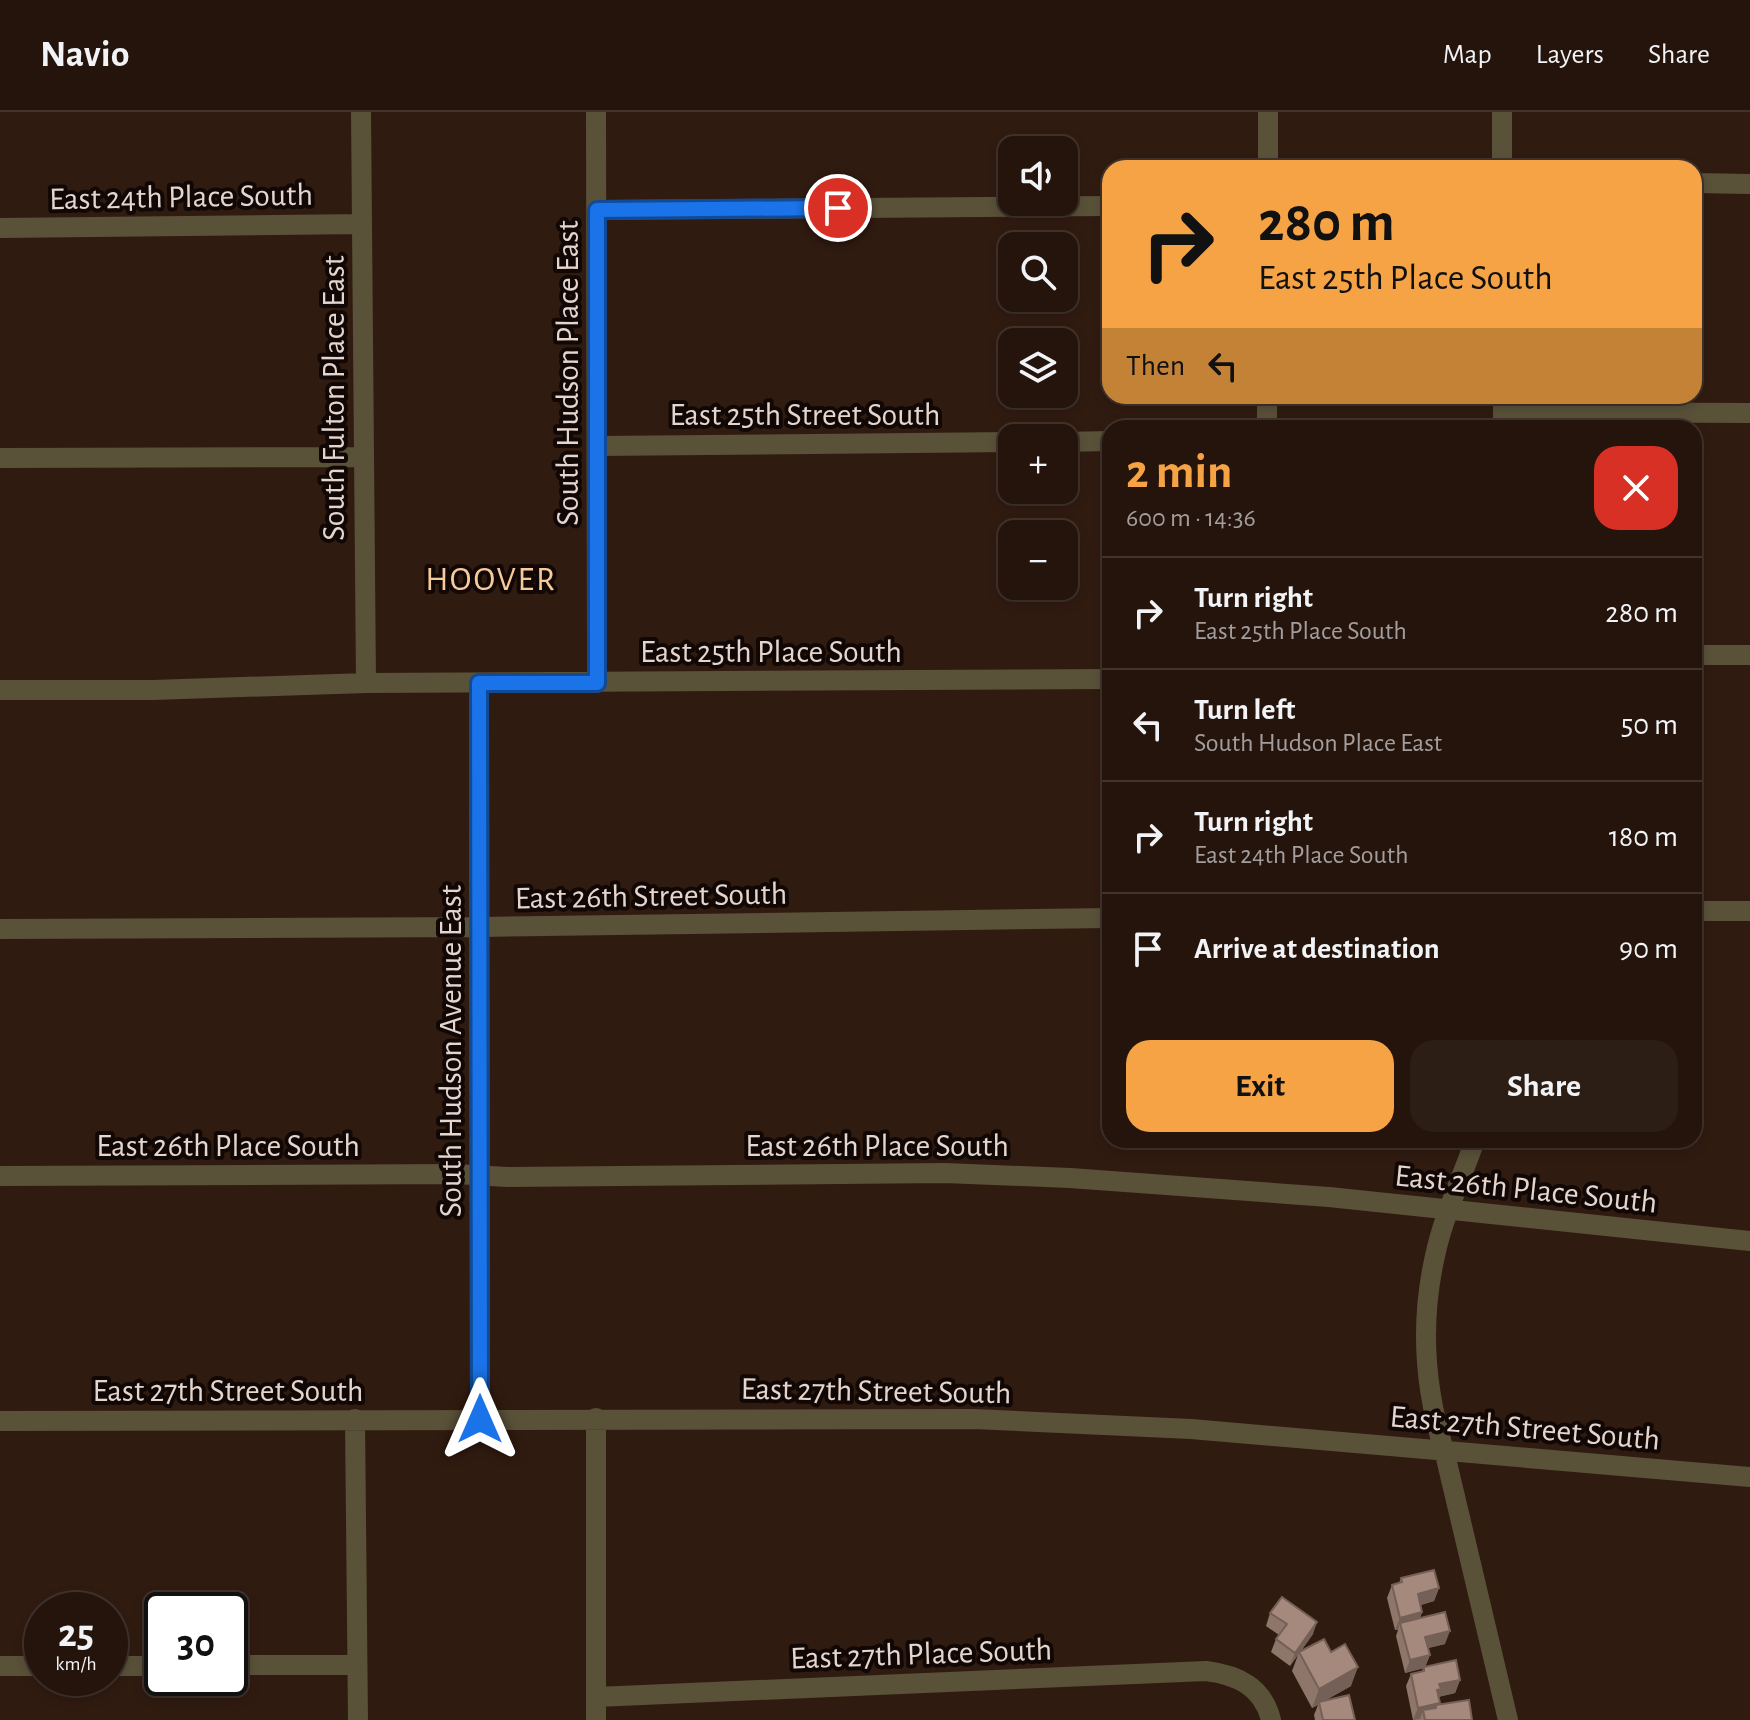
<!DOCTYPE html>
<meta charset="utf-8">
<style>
:root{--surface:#24140c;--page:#2c1d15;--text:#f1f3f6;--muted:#a39e9d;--line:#41332d;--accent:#f5a345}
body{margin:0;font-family:"Alegreya Sans",sans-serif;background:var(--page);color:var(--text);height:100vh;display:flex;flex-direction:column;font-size:30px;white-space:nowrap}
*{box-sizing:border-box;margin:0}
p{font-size:26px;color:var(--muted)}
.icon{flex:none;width:44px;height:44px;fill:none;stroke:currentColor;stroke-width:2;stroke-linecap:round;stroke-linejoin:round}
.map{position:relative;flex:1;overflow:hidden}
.details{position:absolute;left:1102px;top:308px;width:600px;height:728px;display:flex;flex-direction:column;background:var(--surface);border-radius:24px;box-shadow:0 4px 12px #0003,0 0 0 2px var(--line)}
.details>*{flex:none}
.guide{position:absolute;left:1102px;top:48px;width:600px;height:244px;border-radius:24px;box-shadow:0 4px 12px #0003,0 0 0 2px var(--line);background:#f5a345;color:#111;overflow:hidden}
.tools{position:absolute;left:998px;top:24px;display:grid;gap:16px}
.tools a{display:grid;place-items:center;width:80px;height:80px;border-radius:16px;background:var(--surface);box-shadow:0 4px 12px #0003,0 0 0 2px var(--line);font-size:40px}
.speed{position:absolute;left:24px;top:1480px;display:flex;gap:16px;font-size:40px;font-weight:700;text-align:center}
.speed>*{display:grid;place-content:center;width:104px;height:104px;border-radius:50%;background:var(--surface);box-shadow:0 4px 12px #0003,0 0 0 2px var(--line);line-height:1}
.speed small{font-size:20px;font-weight:400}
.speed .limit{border:4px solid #111;border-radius:12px;background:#fff;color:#111}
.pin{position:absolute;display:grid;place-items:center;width:68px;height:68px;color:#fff;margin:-34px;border:4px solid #fff;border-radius:50%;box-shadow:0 2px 8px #0007}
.me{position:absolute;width:88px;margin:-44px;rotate:0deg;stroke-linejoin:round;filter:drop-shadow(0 0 6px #0008)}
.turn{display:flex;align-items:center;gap:28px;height:168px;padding:0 24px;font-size:36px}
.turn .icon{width:104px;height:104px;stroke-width:2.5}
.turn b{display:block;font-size:56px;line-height:68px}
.then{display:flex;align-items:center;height:76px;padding:0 24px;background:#0003;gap:16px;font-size:30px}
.round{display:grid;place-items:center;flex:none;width:84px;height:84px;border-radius:24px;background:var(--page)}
.overview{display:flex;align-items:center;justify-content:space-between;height:136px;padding:0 24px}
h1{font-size:48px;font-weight:700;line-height:60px;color:var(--accent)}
.button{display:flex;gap:16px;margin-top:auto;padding:16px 24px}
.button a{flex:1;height:92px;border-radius:24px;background:var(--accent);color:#111;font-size:32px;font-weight:700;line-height:92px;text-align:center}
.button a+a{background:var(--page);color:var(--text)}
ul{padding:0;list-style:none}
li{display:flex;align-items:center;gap:24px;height:112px;padding:0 24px;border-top:2px solid var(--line)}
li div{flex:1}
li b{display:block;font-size:30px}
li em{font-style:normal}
header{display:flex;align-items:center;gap:48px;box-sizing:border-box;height:112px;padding:0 40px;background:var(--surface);border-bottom:2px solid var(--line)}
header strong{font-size:38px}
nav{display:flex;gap:44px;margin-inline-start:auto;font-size:28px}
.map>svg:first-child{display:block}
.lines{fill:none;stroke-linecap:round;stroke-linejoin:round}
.minor{stroke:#5a5139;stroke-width:20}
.wall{fill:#8e766b}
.shaded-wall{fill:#746057}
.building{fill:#a5897c;stroke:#746057;stroke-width:2}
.route-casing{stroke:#114b97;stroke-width:20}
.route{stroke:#1a73e8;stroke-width:14}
.labels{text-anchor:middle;stroke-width:8;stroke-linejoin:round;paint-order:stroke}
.street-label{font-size:32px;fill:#e4d5ce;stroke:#110805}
.neighbourhood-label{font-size:34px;letter-spacing:2px;fill:#f7c99b;stroke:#110805}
</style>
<header>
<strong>Navio</strong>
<nav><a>Map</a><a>Layers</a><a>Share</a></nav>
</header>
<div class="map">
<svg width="1750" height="1608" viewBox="0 0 1750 1608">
<rect width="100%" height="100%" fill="#301b10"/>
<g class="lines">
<path class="minor" d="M 361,0 L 366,571
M 596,0 L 597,571
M 1268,0 L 1268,56
M 1502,56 L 1502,0
M 1694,71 L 1750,72
M 597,98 L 1110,94
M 0,116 L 362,112
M 1503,300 L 1750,301
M 1267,316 L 1267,284
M 1503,316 L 1503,284
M 1064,330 L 1110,329
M 598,334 L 1012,330
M 0,346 L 363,345
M 1694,543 L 1750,543
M 479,571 L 480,1307
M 0,578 L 153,578 L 366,571 L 1110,567
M 1694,799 L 1750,799
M 0,817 L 480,815 L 1110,806
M 1475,1028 C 1462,1066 1443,1105 1435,1144 C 1420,1210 1424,1274 1444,1338 L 1508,1608
M 0,1064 L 457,1062 L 507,1065 L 945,1061 L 1070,1066 L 1329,1085 L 1750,1129
M 596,1306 L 596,1608
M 355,1307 L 358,1608
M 0,1309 L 974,1307 L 1191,1317 L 1750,1365
M 230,1553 L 357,1553
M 0,1554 L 42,1554
M 110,1554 L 162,1554
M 596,1585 L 1206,1559 C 1238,1563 1263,1575 1271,1608"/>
</g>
<path class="wall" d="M 1401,1466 L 1439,1476 L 1434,1489 L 1421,1493 L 1422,1500 L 1420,1506 L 1445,1532 L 1428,1536 L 1430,1543 L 1425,1554 L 1460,1568 L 1455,1581 L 1438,1585 L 1439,1592 L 1472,1608 L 1413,1608 L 1406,1574 L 1411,1562 L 1422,1559 L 1423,1556 L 1405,1561 L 1396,1524 L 1398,1518 L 1395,1518 L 1387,1486 L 1392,1473 L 1399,1471 Z
M 1270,1501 L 1313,1522 L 1301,1539 L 1351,1574 L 1326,1588 L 1355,1608 L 1315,1608 L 1314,1603 L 1318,1593 L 1312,1596 L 1292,1559 L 1298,1543 L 1290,1554 L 1271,1540 L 1276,1527 L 1279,1523 L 1266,1514 Z"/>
<path class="shaded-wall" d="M 1439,1476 L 1434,1489 L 1413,1495 L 1418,1482 Z
M 1422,1500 L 1418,1513 L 1400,1511 L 1398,1518 L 1395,1518 L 1400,1506 Z
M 1317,1510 L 1313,1522 L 1290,1554 L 1295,1541 Z
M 1450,1519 L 1445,1532 L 1420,1538 L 1425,1525 Z
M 1430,1543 L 1425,1556 L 1405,1561 L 1410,1548 Z
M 1358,1555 L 1351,1574 L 1319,1592 L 1319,1590 L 1318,1593 L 1312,1596 L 1319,1577 Z
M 1460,1568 L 1455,1581 L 1438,1585 L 1432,1591 L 1439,1572 Z
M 1440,1591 L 1436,1596 L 1436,1593 L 1432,1605 L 1423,1598 L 1420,1607 L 1413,1608 L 1418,1596 Z"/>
<path class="building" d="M 1434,1458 L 1439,1476 L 1418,1482 L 1422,1500 L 1400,1506 L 1392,1473 L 1402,1470 L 1401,1466 Z
M 1282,1485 L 1317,1510 L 1295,1541 L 1276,1527 L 1287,1512 L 1270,1501 Z
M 1445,1500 L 1450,1519 L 1425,1525 L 1430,1543 L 1410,1548 L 1400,1511 Z
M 1324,1527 L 1331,1540 L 1345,1532 L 1358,1555 L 1319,1577 L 1299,1540 Z
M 1456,1548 L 1460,1568 L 1439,1572 L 1441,1577 L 1437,1578 L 1440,1591 L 1418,1596 L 1411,1562 L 1424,1559 L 1424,1555 Z
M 1349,1583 L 1355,1608 L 1323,1608 L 1319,1590 Z
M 1469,1588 L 1472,1608 L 1425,1608 L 1423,1598 L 1436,1596 L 1436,1593 Z"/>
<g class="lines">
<defs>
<path id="route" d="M 480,1307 L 479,571 L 597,571 L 597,98 L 838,96"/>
</defs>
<use href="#route" class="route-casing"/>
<use href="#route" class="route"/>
</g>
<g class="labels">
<g class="street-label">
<text transform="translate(181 84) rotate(-1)" y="11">East 24th Place South</text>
<text transform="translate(567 261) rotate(-90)" y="11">South Hudson Place East</text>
<text transform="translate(333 286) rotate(-90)" y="11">South Fulton Place East</text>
<text x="805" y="313">East 25th Street South</text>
<text x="771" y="550">East 25th Place South</text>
<text transform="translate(651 783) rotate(-1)" y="11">East 26th Street South</text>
<text transform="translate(450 939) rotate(-90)" y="11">South Hudson Avenue East</text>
<text x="228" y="1044">East 26th Place South</text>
<text x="877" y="1044">East 26th Place South</text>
<text transform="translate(1526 1076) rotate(6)" y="11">East 26th Place South</text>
<text x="228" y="1289">East 27th Street South</text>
<text transform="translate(876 1278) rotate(1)" y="11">East 27th Street South</text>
<text transform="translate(1525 1315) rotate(5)" y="11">East 27th Street South</text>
<text transform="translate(921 1541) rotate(-2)" y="11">East 27th Place South</text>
</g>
<g class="neighbourhood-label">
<text x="491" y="478">HOOVER</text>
</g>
</g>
</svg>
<div class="tools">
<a><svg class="icon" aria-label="sound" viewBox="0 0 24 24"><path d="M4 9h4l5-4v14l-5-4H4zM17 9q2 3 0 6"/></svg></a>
<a><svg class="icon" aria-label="search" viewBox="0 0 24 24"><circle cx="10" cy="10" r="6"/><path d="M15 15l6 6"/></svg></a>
<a><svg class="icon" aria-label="layers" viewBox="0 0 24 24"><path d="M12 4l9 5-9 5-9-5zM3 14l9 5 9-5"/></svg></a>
<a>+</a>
<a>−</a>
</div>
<div class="speed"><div>25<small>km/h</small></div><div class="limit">30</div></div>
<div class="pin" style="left:838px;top:96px;background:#d93025"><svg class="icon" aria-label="arrive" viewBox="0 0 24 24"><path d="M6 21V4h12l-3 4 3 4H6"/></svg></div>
<svg class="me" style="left:480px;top:1307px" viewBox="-20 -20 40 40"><path d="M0-17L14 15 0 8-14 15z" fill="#1a73e8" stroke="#fff" stroke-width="4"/></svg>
<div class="guide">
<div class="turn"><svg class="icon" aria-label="right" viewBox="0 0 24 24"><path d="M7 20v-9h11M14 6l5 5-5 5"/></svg><div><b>280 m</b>East 25th Place South</div></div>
<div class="then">Then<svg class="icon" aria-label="left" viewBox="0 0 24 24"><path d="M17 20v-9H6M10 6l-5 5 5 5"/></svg></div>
</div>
<section class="details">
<div class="overview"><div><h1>2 min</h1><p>600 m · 14:36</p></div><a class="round" style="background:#d93025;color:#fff"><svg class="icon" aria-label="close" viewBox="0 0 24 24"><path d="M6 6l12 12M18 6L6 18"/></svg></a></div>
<ul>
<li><svg class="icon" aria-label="right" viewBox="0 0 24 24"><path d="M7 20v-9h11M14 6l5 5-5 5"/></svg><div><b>Turn right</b><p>East 25th Place South</p></div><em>280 m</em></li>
<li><svg class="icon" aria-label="left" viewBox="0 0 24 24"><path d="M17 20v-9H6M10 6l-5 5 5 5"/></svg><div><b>Turn left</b><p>South Hudson Place East</p></div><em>50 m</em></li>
<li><svg class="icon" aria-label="right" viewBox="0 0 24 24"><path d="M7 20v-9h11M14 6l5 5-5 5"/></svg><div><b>Turn right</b><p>East 24th Place South</p></div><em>180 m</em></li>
<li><svg class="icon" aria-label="arrive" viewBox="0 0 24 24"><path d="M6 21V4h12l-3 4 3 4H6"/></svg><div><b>Arrive at destination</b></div><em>90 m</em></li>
</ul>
<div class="button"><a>Exit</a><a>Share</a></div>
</section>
</div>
